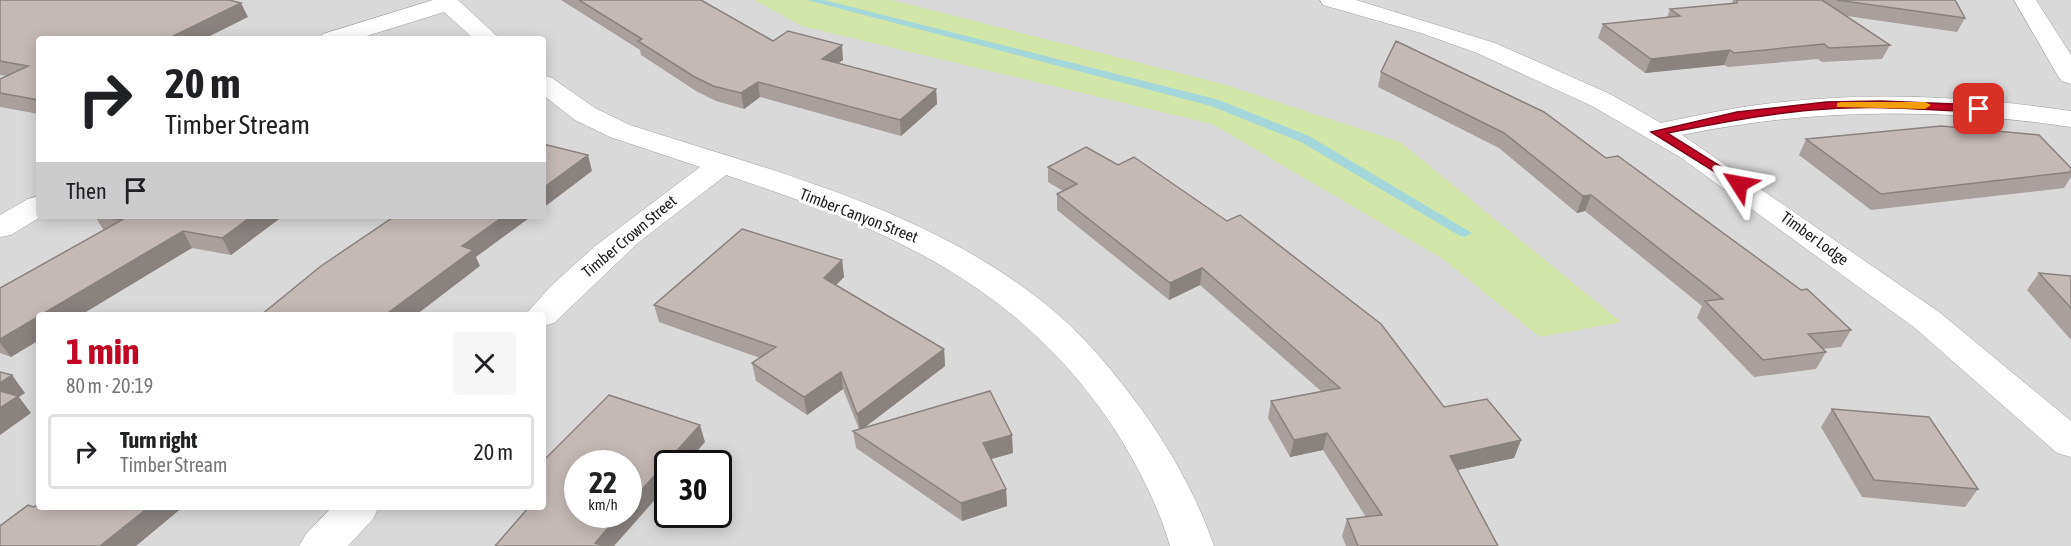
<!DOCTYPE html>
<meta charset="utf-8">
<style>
:root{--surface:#fff;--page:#f6f6f6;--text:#202124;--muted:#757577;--line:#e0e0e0;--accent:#c10625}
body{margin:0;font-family:"Asap Condensed",sans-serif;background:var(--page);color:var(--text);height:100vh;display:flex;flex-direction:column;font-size:22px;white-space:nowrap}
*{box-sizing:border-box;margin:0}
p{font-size:20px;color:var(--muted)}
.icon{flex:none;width:33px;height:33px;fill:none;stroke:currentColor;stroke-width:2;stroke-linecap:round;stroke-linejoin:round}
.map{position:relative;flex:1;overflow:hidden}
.drawer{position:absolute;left:36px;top:312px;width:510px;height:198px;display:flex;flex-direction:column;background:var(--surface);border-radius:6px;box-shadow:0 3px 15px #0003}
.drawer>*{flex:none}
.banner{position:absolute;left:36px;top:36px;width:510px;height:183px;border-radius:6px;box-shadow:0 3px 15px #0003;background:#fff;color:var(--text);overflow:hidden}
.speed{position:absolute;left:564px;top:450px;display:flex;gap:12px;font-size:30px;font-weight:700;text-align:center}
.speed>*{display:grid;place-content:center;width:78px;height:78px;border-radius:50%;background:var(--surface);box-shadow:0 3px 15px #0003;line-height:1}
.speed small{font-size:15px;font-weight:400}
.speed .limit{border:3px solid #111;border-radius:9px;background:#fff;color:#111}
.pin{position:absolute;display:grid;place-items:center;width:51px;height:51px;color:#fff;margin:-26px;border-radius:12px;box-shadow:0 3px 9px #0006}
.me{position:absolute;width:66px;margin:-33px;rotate:304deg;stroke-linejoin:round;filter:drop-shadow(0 0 4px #0008)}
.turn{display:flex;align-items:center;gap:21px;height:126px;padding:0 30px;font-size:27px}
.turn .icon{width:78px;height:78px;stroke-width:2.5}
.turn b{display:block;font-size:42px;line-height:51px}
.then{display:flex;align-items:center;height:57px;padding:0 30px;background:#0003;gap:12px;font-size:22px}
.round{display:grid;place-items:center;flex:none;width:63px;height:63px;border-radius:6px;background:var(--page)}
.overview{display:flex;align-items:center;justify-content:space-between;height:102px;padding:0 30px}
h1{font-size:36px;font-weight:700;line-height:45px;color:var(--accent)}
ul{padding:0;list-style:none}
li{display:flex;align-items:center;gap:18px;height:75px;margin:0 12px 9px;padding:0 18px;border:3px solid var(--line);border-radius:6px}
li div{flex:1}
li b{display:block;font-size:22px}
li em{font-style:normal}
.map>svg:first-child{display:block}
.residential{fill:#dad9d9;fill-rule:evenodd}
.grass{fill:#d1e6a8}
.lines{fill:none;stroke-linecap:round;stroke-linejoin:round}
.stream{fill:#a3d7da;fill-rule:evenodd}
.minor-casing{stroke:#a0a0a0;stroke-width:1}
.minor{fill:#fff;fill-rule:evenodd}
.wall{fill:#a99f9c}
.shaded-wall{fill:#89827f}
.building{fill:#c4b9b5;stroke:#89827f;stroke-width:1.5}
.route{fill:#c10625;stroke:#7d0418;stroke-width:1.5}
.slow{fill:#f59e0b}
.labels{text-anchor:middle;stroke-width:6;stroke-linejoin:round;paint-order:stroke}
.street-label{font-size:16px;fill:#1c1c1c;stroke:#fff}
</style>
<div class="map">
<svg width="2071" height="546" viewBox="0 0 2071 546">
<rect width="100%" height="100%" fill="#ede7e1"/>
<path class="residential" d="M 0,0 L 2071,0 L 2071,546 L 0,546 ZM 39,39 L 543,39 L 543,216 L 39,216 ZM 39,315 L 543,315 L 543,507 L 39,507 ZM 578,464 L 628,464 L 628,514 L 578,514 ZM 668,464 L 718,464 L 718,514 L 668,514 Z"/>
<path class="grass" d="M 754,0 L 892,0 L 1223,84 L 1400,142 L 1621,322 L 1540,337 L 1443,259 L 1212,124 L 802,26 Z"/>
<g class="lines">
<path class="stream" d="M 807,0 L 824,0 L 1219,100 L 1309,136 L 1472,233 L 1465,237 L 1460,236 L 1301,142 L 1211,106 Z"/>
<defs>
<path id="minor" d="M 433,0 L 458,0 L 500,39 L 474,39 L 444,12 L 357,39 L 320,39 L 323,34 Z
M 1320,0 L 1356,0 L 1495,43 L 1610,94 L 1661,123 C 1695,116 1730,108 1765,104 C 1867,91 1970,96 2071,111 L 2071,127 C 1941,108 1812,108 1682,135 L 1939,312 L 2071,421 L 2071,457 L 2057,453 L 1915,328 L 1680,157 L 1592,106 L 1477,53 L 1421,33 L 1323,5 Z
M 2014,0 L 2036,0 L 2071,55 L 2071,84 L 2062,81 L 2058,76 Z
M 543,75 L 552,78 L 595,108 L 630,125 C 775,172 936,211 1055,312 C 1089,341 1116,375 1142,410 C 1172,452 1197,497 1214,546 L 1170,546 C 1157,502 1136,462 1111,424 C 1016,282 882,227 726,175 L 639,242 L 554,323 L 543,326 L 543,315 L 525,315 L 551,286 L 594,247 L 700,167 L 610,137 L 575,120 L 543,95 Z
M 39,196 L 39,216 L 42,216 L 11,235 L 0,237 L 0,215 L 28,199 Z
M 332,507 L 379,507 L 373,519 L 348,546 L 299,546 L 306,534 Z"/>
</defs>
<use href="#minor" class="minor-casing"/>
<use href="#minor" class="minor"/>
</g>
<path class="wall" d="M 0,0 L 248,17 L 39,39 L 39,114 L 0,107 L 0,79 L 7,76 L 0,75 Z
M 561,0 L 701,0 L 773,41 L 843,60 L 838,63 L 936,89 L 937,104 L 901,136 L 760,97 L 744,109 L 716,101 L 696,91 L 641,55 L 640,50 Z
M 1733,0 L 1955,0 L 1965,18 L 1957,32 L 1847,16 L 1890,45 L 1882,59 L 1822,62 L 1818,59 L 1728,67 L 1724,65 L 1645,73 L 1598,38 L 1603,24 L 1667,18 L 1670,9 L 1732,4 Z
M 1381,72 L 1606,158 L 1851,330 L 1841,347 L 1823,349 L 1826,352 L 1816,369 L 1754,377 L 1697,318 L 1702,306 L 1585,211 L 1577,213 L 1499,148 L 1378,87 Z
M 1806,139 L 2071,168 L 2071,177 L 2064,188 L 1871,210 L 1799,155 Z
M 1048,167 L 1444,407 L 1521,440 L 1514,458 L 1457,470 L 1498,546 L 1346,546 L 1342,536 L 1347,519 L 1366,517 L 1323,450 L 1290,457 L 1268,418 L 1271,401 L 1321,391 L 1200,285 L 1169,300 L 1057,210 L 1057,194 L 1063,191 L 1048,182 Z
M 95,216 L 283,216 L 231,255 L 192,248 L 39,315 L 39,340 L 11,357 L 0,353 L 0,288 L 104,231 Z
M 842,260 L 844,277 L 836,285 L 944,349 L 945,366 L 865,427 L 1013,453 L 991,459 L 1006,489 L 1007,506 L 962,521 L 856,448 L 853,431 L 859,429 L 843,389 L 807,415 L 756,381 L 752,363 L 760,358 L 659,322 L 654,305 Z
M 2039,273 L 2071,276 L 2071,340 L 2027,290 Z
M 1832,409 L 1978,489 L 1965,507 L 1862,497 L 1821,427 Z"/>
<path class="shaded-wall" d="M 241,3 L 248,17 L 204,39 L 167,39 Z
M 842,45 L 843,60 L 823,74 L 822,59 Z
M 1730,50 L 1724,65 L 1645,73 L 1651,59 Z
M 758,82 L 760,97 L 744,109 L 741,93 Z
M 936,89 L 937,104 L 901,136 L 900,120 Z
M 588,155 L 592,171 L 543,208 L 543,188 Z
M 1591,195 L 1585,211 L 1577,213 L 1583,196 Z
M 252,216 L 283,216 L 231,255 L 222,238 Z
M 504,216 L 532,216 L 476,257 L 480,266 L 416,315 L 385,315 L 462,246 Z
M 183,231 L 192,248 L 81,315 L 40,315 Z
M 842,260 L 844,277 L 826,295 L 824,278 Z
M 1202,268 L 1200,285 L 1169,300 L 1170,283 Z
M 39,316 L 39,340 L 11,357 L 0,343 L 0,339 Z
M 944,349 L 945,366 L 860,431 L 857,414 Z
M 841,372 L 843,389 L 807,415 L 804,397 Z
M 12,375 L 25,393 L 19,397 L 31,413 L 0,435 L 0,383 Z
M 700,425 L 705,442 L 686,464 L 668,464 L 668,485 L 614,546 L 596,546 L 595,543 L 620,514 L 628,514 L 628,505 Z
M 1327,433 L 1323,450 L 1290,457 L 1294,440 Z
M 1012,435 L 1013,453 L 984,461 L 983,443 Z
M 1521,440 L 1514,458 L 1444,473 L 1450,456 Z
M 1006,489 L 1007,506 L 962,521 L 961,503 Z
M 149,507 L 183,507 L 136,546 L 100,546 Z"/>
<path class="building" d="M 0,0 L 229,0 L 241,3 L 167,39 L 39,39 L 39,100 L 0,93 L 0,79 L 28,66 L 0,61 Z
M 579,0 L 701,0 L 773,41 L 788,31 L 842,45 L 822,59 L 936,89 L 900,120 L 758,82 L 741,93 L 713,86 L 693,76 L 638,41 L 642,39 Z
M 1737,0 L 1822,0 L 1890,45 L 1829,48 L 1824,44 L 1734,53 L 1730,50 L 1651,59 L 1603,24 L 1680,16 L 1670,9 L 1737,3 Z
M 1837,0 L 1955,0 L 1965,18 Z
M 1396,41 L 1544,112 L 1606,158 L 1618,156 L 1801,290 L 1807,289 L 1851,330 L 1808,334 L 1826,352 L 1763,360 L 1705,301 L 1723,299 L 1591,195 L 1583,196 L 1504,133 L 1381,72 Z
M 1941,126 L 2039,135 L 2071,168 L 2071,172 L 1881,194 L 1806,139 Z
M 543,144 L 588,155 L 543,188 Z
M 1086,147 L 1118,165 L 1134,157 L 1227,221 L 1240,215 L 1381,324 L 1444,407 L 1487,399 L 1521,440 L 1450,456 L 1498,546 L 1358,546 L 1347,519 L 1382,515 L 1327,433 L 1294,440 L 1271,401 L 1340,388 L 1202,268 L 1170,283 L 1057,194 L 1077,184 L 1048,167 Z
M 99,216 L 252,216 L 222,238 L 183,231 L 0,339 L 0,288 L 122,220 Z
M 395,216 L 504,216 L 462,246 L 473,250 L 385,315 L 261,315 L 321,266 Z
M 742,229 L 842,260 L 824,278 L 944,349 L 857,414 L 841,372 L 804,397 L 752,363 L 776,347 L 654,305 Z
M 2039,273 L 2071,276 L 2071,308 Z
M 0,372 L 12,375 L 0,383 Z
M 0,391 L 18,396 L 0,408 Z
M 990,391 L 1012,435 L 983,443 L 1006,489 L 961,503 L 853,431 Z
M 609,395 L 700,425 L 628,505 L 628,464 L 578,464 L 578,514 L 620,514 L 595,543 L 606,546 L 495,546 L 529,507 L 543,507 L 543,461 Z
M 1832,409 L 1929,417 L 1978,489 L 1874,480 Z
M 39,503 L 39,507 L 149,507 L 100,546 L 0,546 L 0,526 L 28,505 L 34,507 Z"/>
<path class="route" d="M 1881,101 L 1979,105 L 1985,109 L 1979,112 C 1929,110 1878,105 1827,109 C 1773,112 1720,123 1667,133 L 1744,181 L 1746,184 L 1739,187 L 1651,132 L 1737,112 L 1826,102 Z"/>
<path class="slow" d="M 1841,102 L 1925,102 L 1931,105 L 1925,109 L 1837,107 L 1837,103 Z"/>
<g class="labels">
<g class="street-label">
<text transform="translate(859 215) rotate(21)" y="6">Timber Canyon Street</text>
<text transform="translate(629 236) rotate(-40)" y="6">Timber Crown Street</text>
<text transform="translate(1815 238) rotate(36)" y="6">Timber Lodge</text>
</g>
</g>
</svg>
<div class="speed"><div>22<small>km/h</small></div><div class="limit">30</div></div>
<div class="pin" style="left:1979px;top:109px;background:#d93025"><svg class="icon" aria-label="arrive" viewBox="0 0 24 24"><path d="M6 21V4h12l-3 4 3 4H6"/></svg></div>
<svg class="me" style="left:1739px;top:184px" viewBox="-20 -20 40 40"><path d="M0-17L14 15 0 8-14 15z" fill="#c10625" stroke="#fff" stroke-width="4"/></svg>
<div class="banner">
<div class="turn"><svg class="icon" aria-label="right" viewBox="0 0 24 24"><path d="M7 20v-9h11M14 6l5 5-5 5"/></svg><div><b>20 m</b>Timber Stream</div></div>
<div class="then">Then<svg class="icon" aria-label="arrive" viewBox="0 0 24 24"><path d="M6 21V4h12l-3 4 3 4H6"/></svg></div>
</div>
<section class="drawer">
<div class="overview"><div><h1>1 min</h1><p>80 m · 20:19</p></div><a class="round"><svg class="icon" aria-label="close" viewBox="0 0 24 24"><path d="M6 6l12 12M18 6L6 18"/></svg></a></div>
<ul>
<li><svg class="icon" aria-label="right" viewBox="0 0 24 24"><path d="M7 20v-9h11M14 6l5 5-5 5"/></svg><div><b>Turn right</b><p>Timber Stream</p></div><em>20 m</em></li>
</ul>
</section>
</div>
